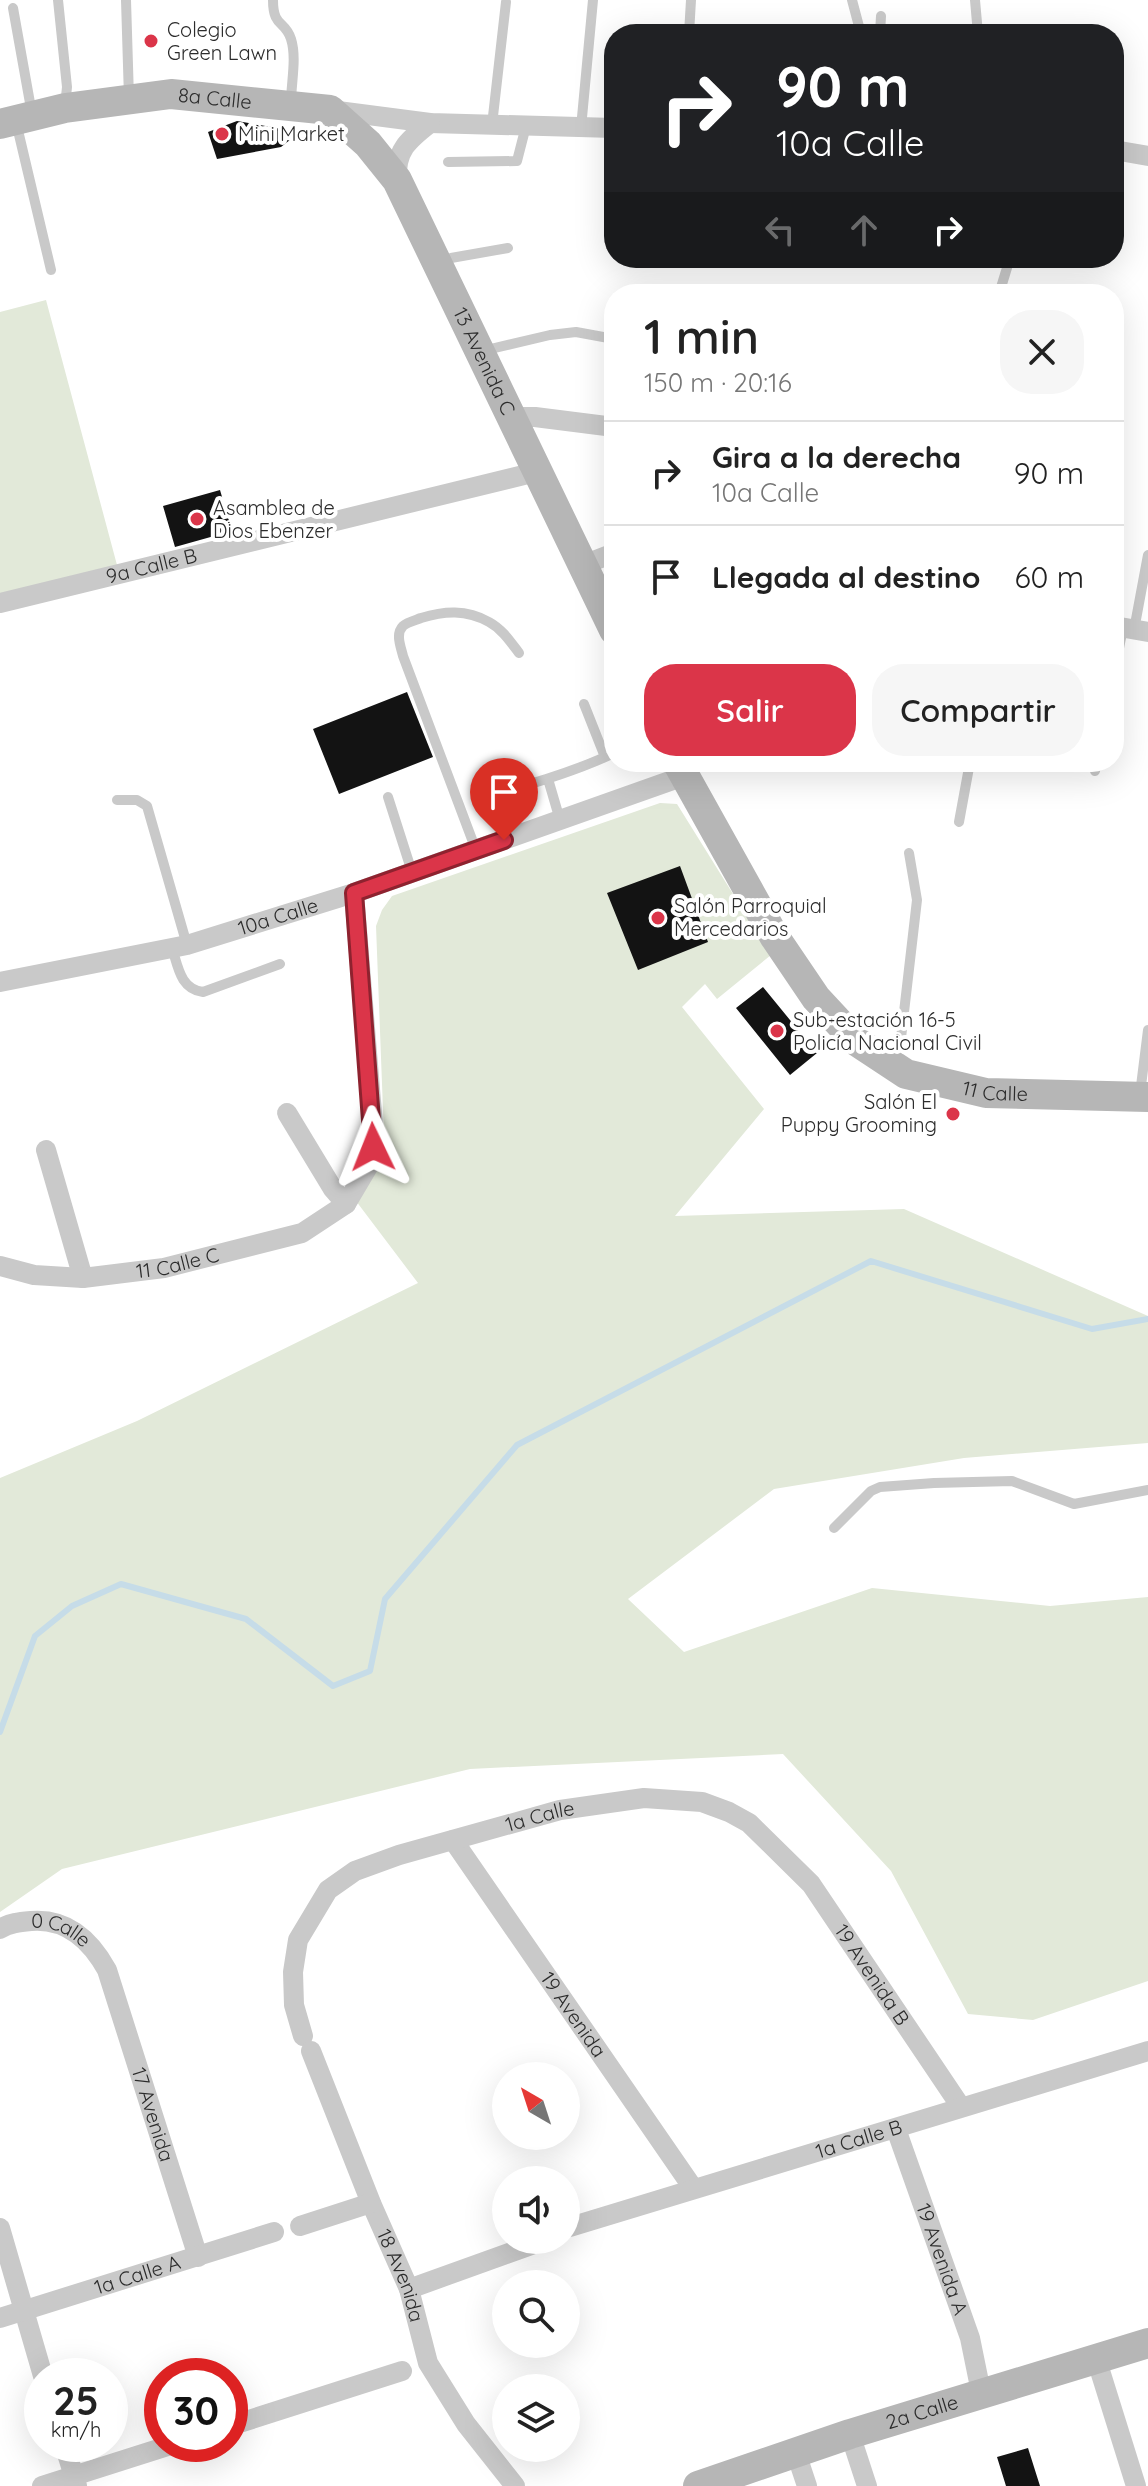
<!DOCTYPE html>
<html lang="es">
<meta charset="utf-8">
<style>
:root{--surface:#fff;--page:#f6f6f6;--text:#222;--muted:#767676;--line:#e0e0e0;--accent:#db3549}
body{margin:0;font-family:Quicksand,sans-serif;background:var(--page);color:var(--text);height:100vh;display:flex;flex-direction:column;font-size:30px;white-space:nowrap}
*{box-sizing:border-box;margin:0}
p{font-size:26px;color:var(--muted)}
.icon{flex:none;width:44px;height:44px;fill:none;stroke:currentColor;stroke-width:2;stroke-linecap:round;stroke-linejoin:round}
.map{position:relative;flex:1;overflow:hidden}
.drawer{position:absolute;left:604px;top:284px;width:520px;height:488px;display:flex;flex-direction:column;background:var(--surface);border-radius:32px;box-shadow:0 8px 32px #0002}
.drawer>*{flex:none}
.top-card{position:absolute;left:604px;top:24px;width:520px;height:244px;border-radius:32px;box-shadow:0 8px 32px #0002;background:#202124;color:#fff;overflow:hidden}
.needle{width:52px;rotate:321deg}
.tools{position:absolute;left:492px;top:2062px;display:grid;gap:16px}
.tools a{display:grid;place-items:center;width:88px;height:88px;border-radius:50%;background:var(--surface);box-shadow:0 8px 32px #0002;font-size:40px}
.speed{position:absolute;left:24px;top:2358px;display:flex;gap:16px;font-size:40px;font-weight:700;text-align:center}
.speed>*{display:grid;place-content:center;width:104px;height:104px;border-radius:50%;background:var(--surface);box-shadow:0 8px 32px #0002;line-height:1}
.speed small{font-size:20px;font-weight:400}
.speed .limit{border:12px solid #d22;background:#fff;color:#111}
.pin{position:absolute;display:grid;place-items:center;width:68px;height:68px;color:#fff;margin:-82px -34px;border-radius:50% 50% 50% 0;rotate:-45deg;box-shadow:0 0 8px #0007}
.pin .icon{rotate:45deg}
.me{position:absolute;width:88px;margin:-44px;rotate:358deg;stroke-linejoin:round;filter:drop-shadow(0 0 6px #0008)}
.turn{display:flex;align-items:center;gap:28px;height:168px;padding:0 40px;font-size:36px}
.turn .icon{width:104px;height:104px;stroke-width:2.5}
.turn b{display:block;font-size:56px;line-height:68px}
.lanes{display:flex;align-items:center;height:76px;padding:0 40px;background:#0003;justify-content:center;gap:40px;direction:ltr}
.lanes .off{opacity:.35}
.round{display:grid;place-items:center;flex:none;width:84px;height:84px;border-radius:32px;background:var(--page)}
.summary{display:flex;align-items:center;justify-content:space-between;height:136px;padding:0 40px}
h1{font-size:48px;font-weight:600;line-height:60px}
.primary-button{display:flex;gap:16px;margin-top:auto;padding:16px 40px}
.primary-button a{flex:1;height:92px;border-radius:32px;background:var(--accent);color:#fff;font-size:32px;font-weight:600;line-height:92px;text-align:center}
.primary-button a+a{background:var(--page);color:var(--text)}
ul{padding:0;list-style:none}
li{display:flex;align-items:center;gap:24px;height:104px;padding:0 40px;border-top:2px solid var(--line)}
li div{flex:1}
li b{display:block;font-size:30px}
li em{font-style:normal}
.map>svg:first-child{display:block}
.green{fill:#e2e9d9}
.lines{fill:none;stroke-linecap:round;stroke-linejoin:round}
.stream{stroke:#c6dce8;stroke-width:6}
.building{fill:#131313}
.lane{stroke:#c9c9c9;stroke-width:10}
.street{stroke:#c9c9c9;stroke-width:20}
.secondary{stroke:#b6b6b6;stroke-width:30}
.route-casing{stroke:#8e222f;stroke-width:20}
.route{stroke:#db3549;stroke-width:14}
.poi-dot{fill:#db3549;stroke:#fff;stroke-width:3}
.labels{text-anchor:middle;stroke-width:8;stroke-linejoin:round;paint-order:stroke}
.poi-label{font-size:20px;fill:#2c2c2c;stroke:#fff;text-anchor:start}
.street-label{font-size:20px;fill:#2c2c2c;stroke:#fff}
</style>
<div class="map">
<svg width="1148" height="2486" viewBox="0 0 1148 2486">
<rect width="100%" height="100%" fill="#fff"/>
<path class="green" d="M 46,300 L 117,565 L 0,597 L 0,312 Z
M 660,803 L 677,804 L 771,955 L 717,999 L 705,984 L 682,1007 L 764,1109 L 675,1216 L 904,1209 L 1148,1316 L 1148,1443 L 964,1458 L 774,1489 L 628,1599 L 684,1652 L 872,1588 L 1050,1606 L 1148,1597 L 1148,1981 L 1033,2020 L 968,2014 L 891,1871 L 783,1754 L 470,1769 L 62,1869 L 0,1912 L 0,1478 L 137,1421 L 418,1283 L 356,1201 L 379,1159 L 384,1136 L 376,926 L 382,910 L 392,896 Z"/>
<g class="lines">
<path class="stream" d="M 0,1732 L 35,1636 L 72,1606 L 121,1584 L 246,1619 L 333,1686 L 370,1671 L 385,1599 L 517,1445 L 871,1261 L 1092,1329 L 1148,1319"/>
</g>
<path class="building" d="M 237,121 L 300,132 L 281,147 L 217,159 L 208,132 Z
M 220,490 L 232,531 L 175,547 L 163,506 Z
M 407,692 L 433,757 L 339,794 L 313,729 Z
M 680,866 L 708,942 L 638,970 L 607,893 Z
M 763,987 L 817,1053 L 790,1075 L 736,1008 Z
M 1028,2448 L 1040,2486 L 1006,2486 L 997,2457 Z"/>
<g class="lines">
<path class="lane" d="M 58,0 L 67,87 L 65,106
M 126,0 L 129,98
M 273,0 C 273,28 285,20 291,39 C 297,58 291,83 291,103
M 852,0 L 861,34
M 975,0 L 978,34
M 13,8 L 32,114
M 689,34 L 691,0
M 880,34 L 881,16
M 16,122 L 51,270
M 492,125 L 506,2
M 581,128 L 593,0
M 448,162 L 517,161 L 526,126
M 761,259 L 761,258
M 439,263 L 451,258 L 508,248
M 999,294 L 1010,258
M 482,351 L 550,335 L 576,332 L 614,339
M 1134,630 L 1148,555
M 1114,673 L 1123,628
M 584,704 L 605,757
M 1095,771 L 1097,762
M 548,779 L 560,820
M 491,795 C 533,784 574,772 614,753
M 388,797 L 412,872
M 117,800 L 137,800 L 147,806 L 187,945
M 959,822 L 970,762
M 476,850 L 403,656 C 401,647 395,634 403,626 C 407,622 416,620 421,618 C 444,611 466,609 489,622 C 502,629 510,641 519,653
M 172,948 C 178,966 180,989 203,992 L 280,964
M 892,1062 L 901,1038 L 917,900 L 909,853
M 1140,1094 L 1148,1030
M 834,1528 L 871,1491 L 880,1487 L 934,1483 L 1012,1481 L 1074,1504 L 1148,1490"/>
<g class="street">
<path d="M 330,110 L 430,123 L 614,128"/>
<path d="M 1114,150 L 1148,156"/>
<path d="M 397,180 C 395,151 408,140 430,123"/>
<path d="M 511,417 L 535,417 L 614,427"/>
<path d="M 583,565 L 614,553"/>
<path id="s1" d="M 0,603 L 536,472"/>
<path d="M 1114,626 L 1148,632"/>
<path id="s2" d="M 0,982 L 187,945 L 354,893 L 684,776"/>
<path d="M 287,1113 L 333,1189 L 346,1204"/>
<path d="M 46,1150 L 83,1278"/>
<path id="s3" d="M 0,1266 L 34,1275 L 83,1278 L 164,1268 L 302,1233 L 346,1204 L 372,1160 L 374,1138 L 354,893"/>
<path id="s4" d="M 453,1840 L 693,2188"/>
<path id="s5" d="M 0,1929 C 9,1923 20,1922 31,1921 C 67,1918 91,1941 107,1970 L 198,2257"/>
<path id="s6" d="M 303,2036 L 294,2005 L 293,1972 L 298,1940 L 328,1890 L 355,1871 L 399,1855 L 560,1810 L 644,1798 L 702,1802 L 729,1812 L 749,1823 L 811,1884 L 961,2107"/>
<path id="s7" d="M 311,2051 L 371,2203 L 409,2289 L 428,2363 L 466,2424 L 515,2486"/>
<path id="s8" d="M 896,2129 L 970,2338 L 981,2392"/>
<path d="M 300,2226 L 371,2203"/>
<path id="s9" d="M 570,2227 L 1148,2051"/>
<path d="M 0,2228 L 43,2376"/>
<path d="M 409,2289 L 545,2240"/>
<path id="s10" d="M 0,2318 L 274,2232"/>
<path d="M 1096,2358 L 1136,2486"/>
<path d="M 230,2426 L 402,2371"/>
<path d="M 850,2434 L 867,2486"/>
<path d="M 64,2444 L 77,2486"/>
<path d="M 796,2453 L 807,2486"/>
<path d="M 42,2486 L 174,2444"/>
</g>
<g class="secondary">
<path id="s11" d="M 0,124 L 65,108 L 171,94 L 330,110 L 368,144 L 397,180 L 614,630"/>
<path id="s12" d="M 677,762 L 774,936 L 816,998 L 856,1041 L 906,1074 L 986,1093 L 1148,1097"/>
<path id="s13" d="M 698,2486 L 850,2434 L 1148,2343"/>
</g>
</g>
<g class="lines">
<defs>
<path id="route" d="M 373,1147 L 354,893 L 504,840"/>
</defs>
<use href="#route" class="route-casing"/>
<use href="#route" class="route"/>
</g>
<g class="poi-dot">
<circle cx="151" cy="41" r="8"/>
<circle cx="222" cy="134" r="8"/>
<circle cx="197" cy="519" r="8"/>
<circle cx="658" cy="918" r="8"/>
<circle cx="777" cy="1031" r="8"/>
<circle cx="953" cy="1114" r="8"/>
</g>
<g class="labels">
<g class="poi-label">
<text x="167" y="37">Colegio<tspan x="167" dy="23">Green Lawn</tspan></text>
<text x="238" y="141">Mini Market</text>
<text x="213" y="515">Asamblea de<tspan x="213" dy="23">Dios Ebenzer</tspan></text>
<text x="674" y="913">Salón Parroquial<tspan x="674" dy="23">Mercedarios</tspan></text>
<text x="793" y="1027">Sub-estación 16-5<tspan x="793" dy="23">Policía Nacional Civil</tspan></text>
<text x="937" y="1109" text-anchor="end">Salón El<tspan x="937" dy="23">Puppy Grooming</tspan></text>
</g>
<g class="street-label">
<text dy="7" stroke="none"><textPath href="#s11" startOffset="218">8a Calle</textPath></text>
<text dy="7" stroke="none"><textPath href="#s11" startOffset="632">13 Avenida C</textPath></text>
<text dy="7" stroke="none"><textPath href="#s1" startOffset="156">9a Calle B</textPath></text>
<text dy="7" stroke="none"><textPath href="#s2" startOffset="286">10a Calle</textPath></text>
<text dy="7" stroke="none"><textPath href="#s12" startOffset="484">11 Calle</textPath></text>
<text dy="7" stroke="none"><textPath href="#s3" startOffset="180">11 Calle C</textPath></text>
<text dy="7" stroke="none"><textPath href="#s6" startOffset="382">1a Calle</textPath></text>
<text dy="7" stroke="none"><textPath href="#s5" startOffset="64">0 Calle</textPath></text>
<text dy="7" stroke="none"><textPath href="#s6" startOffset="794">19 Avenida B</textPath></text>
<text dy="7" stroke="none"><textPath href="#s4" startOffset="212">19 Avenida</textPath></text>
<text dy="7" stroke="none"><textPath href="#s5" startOffset="280">17 Avenida</textPath></text>
<text dy="7" stroke="none"><textPath href="#s9" startOffset="302">1a Calle B</textPath></text>
<text dy="7" stroke="none"><textPath href="#s8" startOffset="138">19 Avenida A</textPath></text>
<text dy="7" stroke="none"><textPath href="#s10" startOffset="144">1a Calle A</textPath></text>
<text dy="7" stroke="none"><textPath href="#s7" startOffset="242">18 Avenida</textPath></text>
<text dy="7" stroke="none"><textPath href="#s13" startOffset="236">2a Calle</textPath></text>
</g>
</g>
</svg>
<div class="tools">
<a><svg class="needle" viewBox="-14 -14 28 28"><path d="M0-13l5 13h-10z" fill="#e53935"/><path d="M0 13l5-13h-10z" fill="#767676"/></svg></a>
<a><svg class="icon" aria-label="sound" viewBox="0 0 24 24"><path d="M4 9h4l5-4v14l-5-4H4zM17 9q2 3 0 6"/></svg></a>
<a><svg class="icon" aria-label="search" viewBox="0 0 24 24"><circle cx="10" cy="10" r="6"/><path d="M15 15l6 6"/></svg></a>
<a><svg class="icon" aria-label="layers" viewBox="0 0 24 24"><path d="M12 4l9 5-9 5-9-5zM3 14l9 5 9-5"/></svg></a>
</div>
<div class="speed"><div>25<small>km/h</small></div><div class="limit">30</div></div>
<div class="pin" style="left:504px;top:840px;background:#d93025"><svg class="icon" aria-label="arrive" viewBox="0 0 24 24"><path d="M6 21V4h12l-3 4 3 4H6"/></svg></div>
<svg class="me" style="left:373px;top:1147px" viewBox="-20 -20 40 40"><path d="M0-17L14 15 0 8-14 15z" fill="#db3549" stroke="#fff" stroke-width="4"/></svg>
<div class="top-card">
<div class="turn"><svg class="icon" aria-label="right" viewBox="0 0 24 24"><path d="M7 20v-9h11M14 6l5 5-5 5"/></svg><div><b>90 m</b>10a Calle</div></div>
<div class="lanes"><svg class="icon off" aria-label="left" viewBox="0 0 24 24"><path d="M17 20v-9H6M10 6l-5 5 5 5"/></svg><svg class="icon off" aria-label="ahead" viewBox="0 0 24 24"><path d="M12 20V5M6 11l6-6 6 6"/></svg><svg class="icon" aria-label="right" viewBox="0 0 24 24"><path d="M7 20v-9h11M14 6l5 5-5 5"/></svg></div>
</div>
<section class="drawer">
<div class="summary"><div><h1>1 min</h1><p>150 m · 20:16</p></div><a class="round"><svg class="icon" aria-label="close" viewBox="0 0 24 24"><path d="M6 6l12 12M18 6L6 18"/></svg></a></div>
<ul>
<li><svg class="icon" aria-label="right" viewBox="0 0 24 24"><path d="M7 20v-9h11M14 6l5 5-5 5"/></svg><div><b>Gira a la derecha</b><p>10a Calle</p></div><em>90 m</em></li>
<li><svg class="icon" aria-label="arrive" viewBox="0 0 24 24"><path d="M6 21V4h12l-3 4 3 4H6"/></svg><div><b>Llegada al destino</b></div><em>60 m</em></li>
</ul>
<div class="primary-button"><a>Salir</a><a>Compartir</a></div>
</section>
</div>
